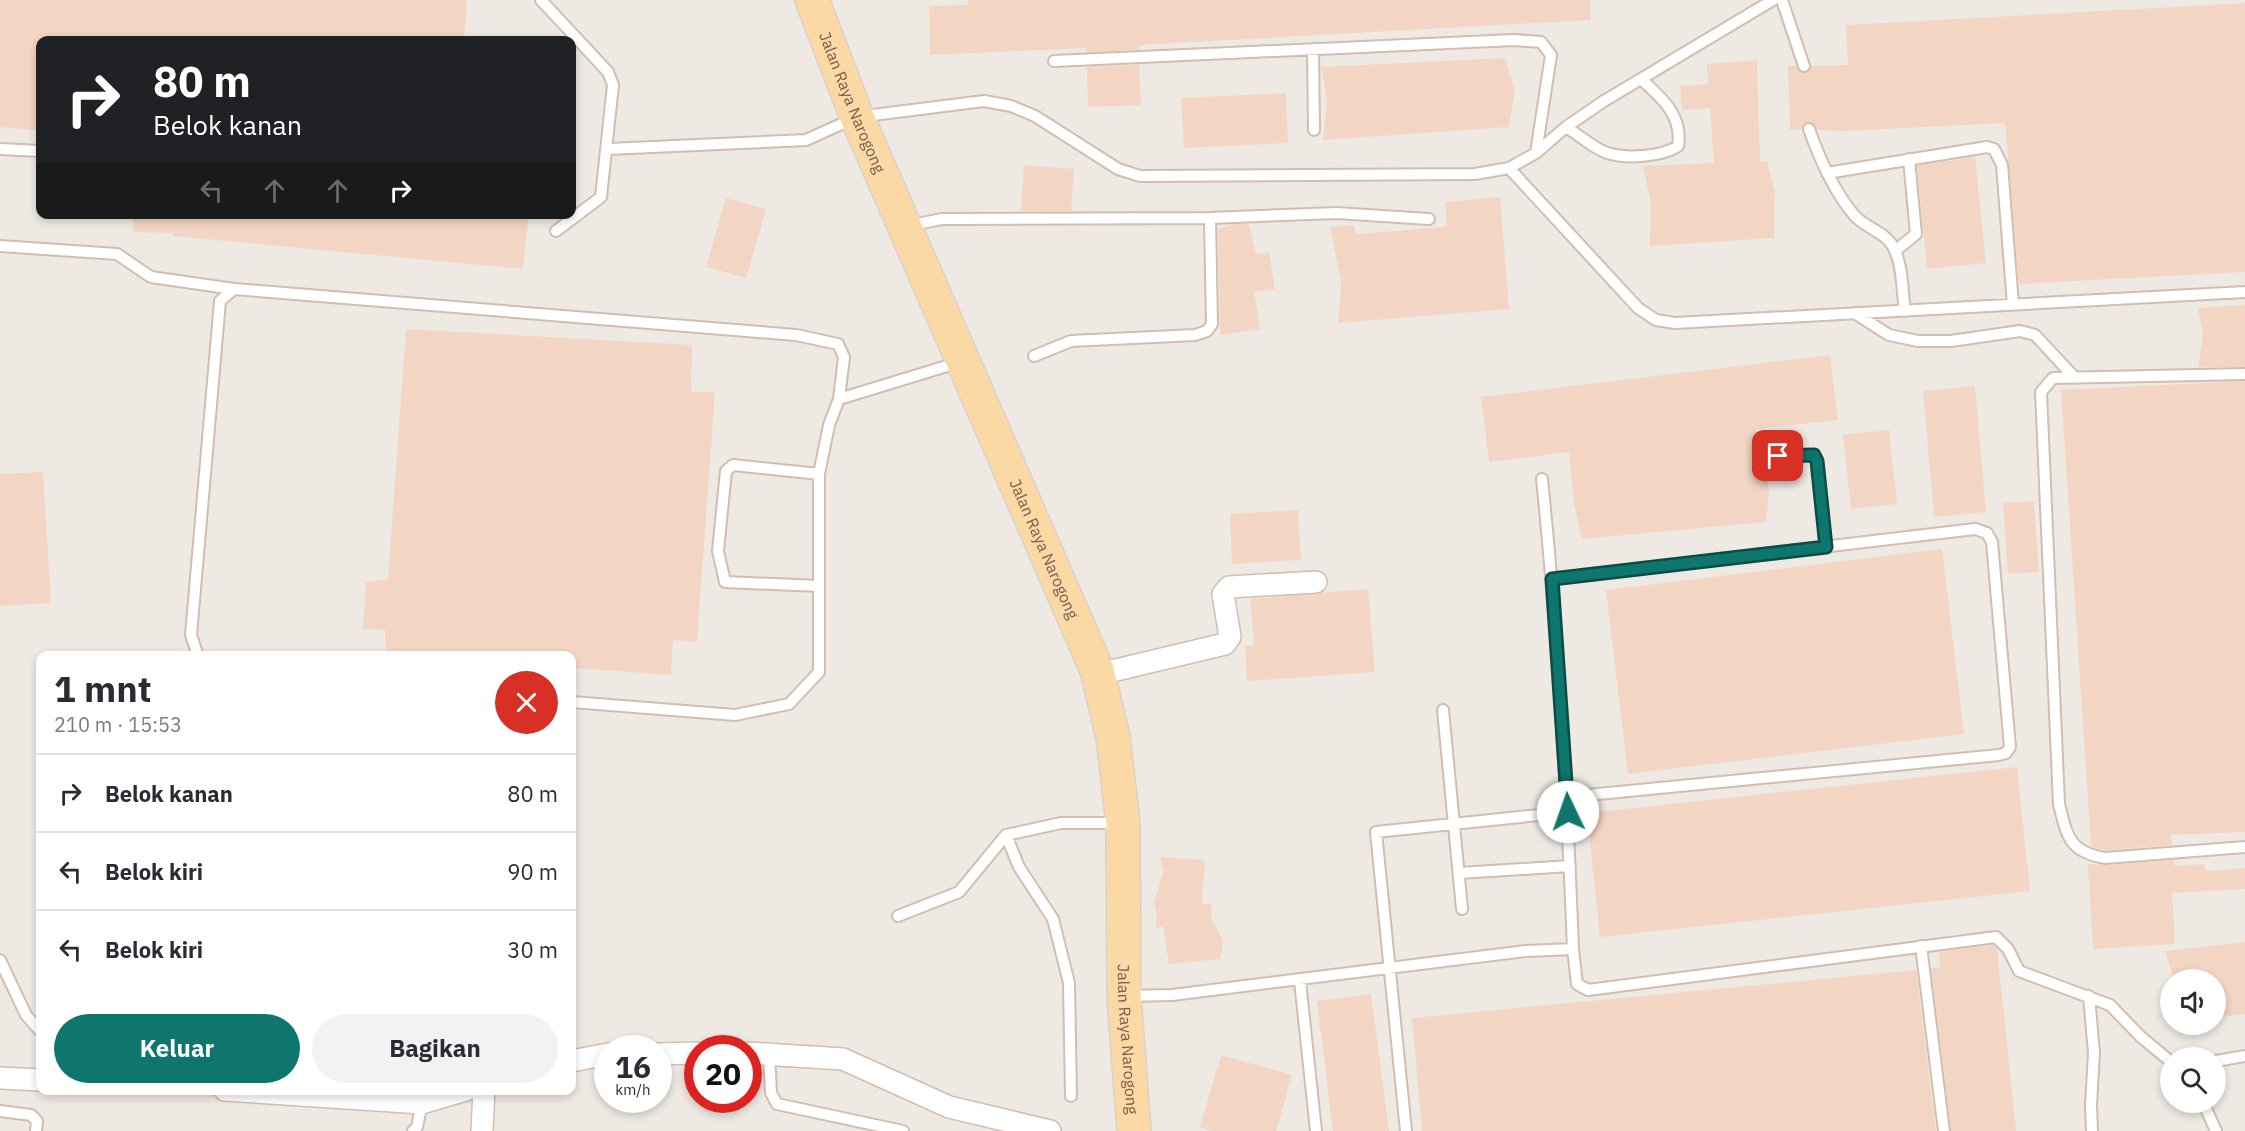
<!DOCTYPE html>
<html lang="id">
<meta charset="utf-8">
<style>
:root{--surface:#fff;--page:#f2f2f3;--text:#2b2b33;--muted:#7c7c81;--line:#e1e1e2;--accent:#0f766e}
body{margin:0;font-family:"IBM Plex Sans",sans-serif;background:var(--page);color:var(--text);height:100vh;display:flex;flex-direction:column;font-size:22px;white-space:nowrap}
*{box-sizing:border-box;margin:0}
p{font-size:20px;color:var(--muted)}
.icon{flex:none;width:33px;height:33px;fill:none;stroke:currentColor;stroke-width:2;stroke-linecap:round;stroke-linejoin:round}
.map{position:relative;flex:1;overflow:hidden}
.sheet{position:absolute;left:36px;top:651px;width:540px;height:444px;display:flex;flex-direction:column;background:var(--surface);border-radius:12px;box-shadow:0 3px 9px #0003}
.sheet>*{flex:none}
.banner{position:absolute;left:36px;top:36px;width:540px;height:183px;border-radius:12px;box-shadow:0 3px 9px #0003;background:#202124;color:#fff;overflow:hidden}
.tools{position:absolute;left:2160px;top:969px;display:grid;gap:12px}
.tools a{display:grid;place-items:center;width:66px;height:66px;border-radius:50%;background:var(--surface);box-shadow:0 3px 9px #0003;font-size:30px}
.speed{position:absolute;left:594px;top:1035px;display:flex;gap:12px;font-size:30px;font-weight:700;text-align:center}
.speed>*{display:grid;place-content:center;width:78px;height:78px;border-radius:50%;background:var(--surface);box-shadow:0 3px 9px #0003;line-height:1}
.speed small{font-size:15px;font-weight:400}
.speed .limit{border:9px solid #d22;background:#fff;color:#111}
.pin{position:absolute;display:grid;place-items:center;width:51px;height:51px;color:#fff;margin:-26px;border-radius:12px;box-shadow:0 3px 9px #0006}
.me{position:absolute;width:66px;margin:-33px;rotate:357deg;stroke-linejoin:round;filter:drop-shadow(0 0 4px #0008)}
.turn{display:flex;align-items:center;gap:21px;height:126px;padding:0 18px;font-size:27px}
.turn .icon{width:78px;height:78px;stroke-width:2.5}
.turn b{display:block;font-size:42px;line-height:51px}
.lanes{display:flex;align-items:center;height:57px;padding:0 18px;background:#0003;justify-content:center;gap:30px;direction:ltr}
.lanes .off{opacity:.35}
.round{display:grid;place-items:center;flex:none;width:63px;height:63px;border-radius:32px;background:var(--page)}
.overview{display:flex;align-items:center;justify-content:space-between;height:102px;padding:0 18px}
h1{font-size:36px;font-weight:800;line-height:45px}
.primary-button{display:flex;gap:12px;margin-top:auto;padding:12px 18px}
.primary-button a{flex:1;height:69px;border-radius:36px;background:var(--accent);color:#fff;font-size:24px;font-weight:800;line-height:69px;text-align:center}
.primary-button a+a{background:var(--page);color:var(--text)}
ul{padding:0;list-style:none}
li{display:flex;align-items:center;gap:18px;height:78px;padding:0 18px;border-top:2px solid var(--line)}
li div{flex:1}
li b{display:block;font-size:22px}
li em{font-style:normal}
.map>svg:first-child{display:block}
.industrial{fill:#efe9e4;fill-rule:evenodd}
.building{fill:#f3d5c3}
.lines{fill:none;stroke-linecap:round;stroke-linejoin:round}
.service-casing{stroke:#d1beb0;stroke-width:14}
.minor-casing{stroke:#d1beb0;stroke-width:24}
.primary-casing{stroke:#dad1cd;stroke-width:36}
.service{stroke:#fff;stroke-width:10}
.minor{stroke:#fff;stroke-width:21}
.primary{stroke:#fbd9a5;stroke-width:33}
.route-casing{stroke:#0a4d48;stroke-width:15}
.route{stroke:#0f766e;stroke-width:10}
.labels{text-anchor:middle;stroke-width:4.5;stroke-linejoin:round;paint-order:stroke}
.street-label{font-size:16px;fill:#7a5c4d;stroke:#fffaf3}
</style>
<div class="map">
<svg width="2245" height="1131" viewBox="0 0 2245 1131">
<rect width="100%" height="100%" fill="#fdf6ec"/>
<path class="industrial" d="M 0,0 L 2245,0 L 2245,1131 L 0,1131 ZM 40,40 L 572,40 L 572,214 L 40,214 ZM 40,656 L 572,656 L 572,1090 L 40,1090 ZM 2170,980 L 2216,980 L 2216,1024 L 2170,1024 ZM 608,1048 L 658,1048 L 658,1100 L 608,1100 ZM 698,1048 L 748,1048 L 748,1100 L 698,1100 ZM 2170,1058 L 2216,1058 L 2216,1102 L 2170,1102 Z"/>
<path class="building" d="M 0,0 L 467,0 L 464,40 L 40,40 L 40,131 L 0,127 Z
M 968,0 L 1590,0 L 1591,20 L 1139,45 L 1139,50 L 1086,52 L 1086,48 L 930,55 L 929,6 L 968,5 Z
M 2245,3 L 2245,272 L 2019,284 L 2005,123 L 1844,131 L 1817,130 L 1810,122 L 1804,124 L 1802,129 L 1790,130 L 1788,66 L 1796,66 L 1803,73 L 1809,71 L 1811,66 L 1848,65 L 1846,25 Z
M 1505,58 L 1515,90 L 1509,127 L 1323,140 L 1327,101 L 1321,67 Z
M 1757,60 L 1760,161 L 1767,161 L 1775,192 L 1774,238 L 1650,246 L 1651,204 L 1643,166 L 1714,163 L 1710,108 L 1682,110 L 1680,86 L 1708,84 L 1707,64 Z
M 1139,65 L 1141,105 L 1088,107 L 1087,67 Z
M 1286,93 L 1288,143 L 1184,148 L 1181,98 Z
M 1975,157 L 1986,263 L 1927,269 L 1917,166 Z
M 1024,165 L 1074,169 L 1071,211 L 1021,211 Z
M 1500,197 L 1509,309 L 1338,323 L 1341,282 L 1330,227 L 1354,225 L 1355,234 L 1447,227 L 1445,202 Z
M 726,198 L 766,209 L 746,278 L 706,267 Z
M 133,214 L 529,214 L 523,269 L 173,236 L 173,233 L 133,232 Z
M 1236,224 L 1249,224 L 1256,254 L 1269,252 L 1275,289 L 1254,292 L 1260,329 L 1220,335 L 1218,229 Z
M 2245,305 L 2245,367 L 2198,367 L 2203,335 L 2198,308 Z
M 406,329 L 692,345 L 691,392 L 715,392 L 697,642 L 673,640 L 671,675 L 572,668 L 572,656 L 386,656 L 385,630 L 363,629 L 366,582 L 388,579 Z
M 1830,355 L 1838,420 L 1756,429 L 1769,490 L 1766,522 L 1582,539 L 1574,504 L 1569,452 L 1489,462 L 1481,397 Z
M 2245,381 L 2245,832 L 2171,835 L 2172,845 L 2106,850 L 2095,848 L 2091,846 L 2061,390 Z
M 1975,386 L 1986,512 L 1934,517 L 1923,391 Z
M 1889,430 L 1897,504 L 1851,509 L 1843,435 Z
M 43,472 L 51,603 L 0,606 L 0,474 Z
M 2034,501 L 2039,572 L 2008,574 L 2003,503 Z
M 1298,510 L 1301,560 L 1232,564 L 1230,514 Z
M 1942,549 L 1964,734 L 1628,774 L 1606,590 Z
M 1368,589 L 1375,672 L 1247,681 L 1245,646 L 1254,645 L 1250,599 Z
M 2017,767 L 2030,891 L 1600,937 L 1587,813 Z
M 1160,857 L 1205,860 L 1202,904 L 1211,904 L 1211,918 L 1223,941 L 1220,959 L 1169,964 L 1163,927 L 1155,928 L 1157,917 L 1154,902 L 1164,870 Z
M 2174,860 L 2175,866 L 2205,864 L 2206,871 L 2245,868 L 2245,889 L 2172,893 L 2175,944 L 2093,949 L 2088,864 L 2106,865 Z
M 2245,942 L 2245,1014 L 2216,1018 L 2216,980 L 2174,980 L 2165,951 Z
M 1993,945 L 1997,948 L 2016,1131 L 1951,1131 L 1931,968 L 1940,967 L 1939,952 Z
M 1916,970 L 1936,1131 L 1422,1131 L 1412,1018 Z
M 1371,994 L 1389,1131 L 1333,1131 L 1317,1001 Z
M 1221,1055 L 1292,1075 L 1276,1131 L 1213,1131 L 1200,1127 Z"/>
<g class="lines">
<defs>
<path id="service" d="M 541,0 L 608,72 L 613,85 L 601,197 L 556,231
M 1782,0 L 1804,66
M 1313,49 L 1314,130
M 1054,61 L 1514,40 L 1541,42 L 1551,55 L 1536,153
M 1566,127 C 1579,135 1593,148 1607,153 C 1626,159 1662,157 1678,146 C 1683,116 1662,98 1642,80
M 1809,129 C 1820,160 1833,190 1854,215 C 1866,229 1888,232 1895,251 C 1903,268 1902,292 1905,311
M 0,149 L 40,151
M 608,149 L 806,140 L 857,117 L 984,101 L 1011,106 L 1035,116 L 1118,169 L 1140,176 L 1475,174 L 1509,168 L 1638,308 L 1656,320 L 1675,323 L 2245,292
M 1509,168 L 1536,153 L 1566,127 L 1604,101 L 1773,0
M 1827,173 L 1987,147 L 1994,149 L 2002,165 L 2013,305
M 907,226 L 942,219 L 1210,218 L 1336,213 L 1429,219
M 0,246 L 117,254 L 151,277 L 234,289 L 796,335 L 838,344 L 844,357 L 839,399 L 829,425 L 819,474 L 819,672 L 789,704 L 735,715 L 572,702
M 1895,251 L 1916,234 L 1909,159
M 1856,314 L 1889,335 L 1918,341 L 1951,341 L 2020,331 L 2035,335 L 2075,378
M 1034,356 L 1071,341 L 1195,335 L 1207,331 L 1212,324 L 1210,218
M 2245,374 L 2053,378 L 2041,392 L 2059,804 C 2067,836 2069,852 2105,858 L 2245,847
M 839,399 L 960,362
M 1778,456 L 1814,455 L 1817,461 L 1826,547
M 1542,479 C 1558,635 1567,792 1573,949
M 1552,579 L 1975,529 L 1987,533 L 1992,542 L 2010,747 L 2006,753 L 1999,755 L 1567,797
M 819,586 L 725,582 L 718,551 L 726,471 L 733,465 L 819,474
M 198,656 L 191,635 L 220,301 L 234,289
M 1443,710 L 1462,909
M 1006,835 L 1019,867 L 1053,919 L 1069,983 L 1071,1096
M 1459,873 L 1570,866
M 898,916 L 959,892 L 1006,835 L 1061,823 L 1120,823
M 1921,946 L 1944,1131
M 0,960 L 26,1015 L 40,1031
M 1300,981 L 1316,1131
M 1126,996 L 1172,995 L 1526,951 L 1573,949 L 1577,984 L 1588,990 L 1996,937 L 2008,949 L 2019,971 L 2110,1005 L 2141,1037 L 2170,1061
M 2089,996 L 2094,1053 L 2091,1105 L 2092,1131
M 769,1053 L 771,1093 L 777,1104 L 903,1131
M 2216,1061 L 2245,1056
M 2203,1102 L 2216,1131
M 0,1111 L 31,1115 L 37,1121 L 36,1131
M 413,1131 L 417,1127 L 422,1103
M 1406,1131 L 1376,832 L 1568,812"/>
<path id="minor" d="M 1097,670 L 1112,671 L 1225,644 L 1230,637 L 1223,594 L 1229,587 L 1316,582
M 748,1053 L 843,1059 L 949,1107 L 1050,1131
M 658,1054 L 698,1053
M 572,1061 L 608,1054
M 0,1078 L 40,1080
M 225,1090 L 422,1103 L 466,1090
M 482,1131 L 484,1090"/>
<g id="primary">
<path id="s1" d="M 812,0 L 857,117 L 1097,670 L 1113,737 L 1123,823 L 1124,996 L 1134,1131"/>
</g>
</defs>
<use href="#service" class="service-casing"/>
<use href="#minor" class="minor-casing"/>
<use href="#primary" class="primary-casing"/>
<use href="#service" class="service"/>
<use href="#minor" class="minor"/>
<use href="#primary" class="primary"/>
</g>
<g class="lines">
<defs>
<path id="route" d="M 1568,812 L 1552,579 L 1826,547 L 1817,461 L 1814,455 L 1778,456"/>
</defs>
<use href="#route" class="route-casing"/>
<use href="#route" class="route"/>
</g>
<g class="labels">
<g class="street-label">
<text dy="6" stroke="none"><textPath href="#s1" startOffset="110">Jalan Raya Narogong</textPath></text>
<text dy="6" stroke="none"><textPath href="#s1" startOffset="596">Jalan Raya Narogong</textPath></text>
<text dy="6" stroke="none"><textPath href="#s1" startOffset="1100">Jalan Raya Narogong</textPath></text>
</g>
</g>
</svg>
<div class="tools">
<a><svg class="icon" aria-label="sound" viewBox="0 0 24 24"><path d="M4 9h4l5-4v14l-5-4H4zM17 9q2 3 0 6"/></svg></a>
<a><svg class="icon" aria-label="search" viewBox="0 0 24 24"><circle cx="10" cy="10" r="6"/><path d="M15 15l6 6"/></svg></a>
</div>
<div class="speed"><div>16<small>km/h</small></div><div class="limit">20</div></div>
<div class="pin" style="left:1778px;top:456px;background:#d93025"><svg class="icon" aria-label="arrive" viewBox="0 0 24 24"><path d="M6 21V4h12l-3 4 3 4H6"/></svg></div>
<svg class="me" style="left:1568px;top:812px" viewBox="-20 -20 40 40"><circle r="19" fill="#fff"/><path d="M0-13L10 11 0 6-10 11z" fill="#0f766e"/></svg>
<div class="banner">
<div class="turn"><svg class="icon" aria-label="right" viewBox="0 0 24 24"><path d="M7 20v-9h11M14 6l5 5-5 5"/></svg><div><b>80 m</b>Belok kanan</div></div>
<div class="lanes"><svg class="icon off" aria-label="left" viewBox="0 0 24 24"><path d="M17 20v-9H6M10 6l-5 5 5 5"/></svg><svg class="icon off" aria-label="ahead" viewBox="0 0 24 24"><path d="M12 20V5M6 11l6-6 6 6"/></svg><svg class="icon off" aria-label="ahead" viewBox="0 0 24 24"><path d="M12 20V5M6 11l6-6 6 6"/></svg><svg class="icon" aria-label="right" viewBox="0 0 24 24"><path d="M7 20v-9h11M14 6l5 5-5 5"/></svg></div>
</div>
<section class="sheet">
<div class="overview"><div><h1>1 mnt</h1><p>210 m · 15:53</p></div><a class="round" style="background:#d93025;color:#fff"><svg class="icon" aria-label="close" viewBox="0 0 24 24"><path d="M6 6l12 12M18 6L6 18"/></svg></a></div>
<ul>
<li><svg class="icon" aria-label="right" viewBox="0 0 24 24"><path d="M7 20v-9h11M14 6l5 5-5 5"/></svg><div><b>Belok kanan</b></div><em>80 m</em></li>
<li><svg class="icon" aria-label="left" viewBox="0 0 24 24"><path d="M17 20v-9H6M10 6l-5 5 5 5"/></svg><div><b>Belok kiri</b></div><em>90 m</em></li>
<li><svg class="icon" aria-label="left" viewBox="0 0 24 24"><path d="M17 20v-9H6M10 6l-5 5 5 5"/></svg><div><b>Belok kiri</b></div><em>30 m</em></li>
</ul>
<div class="primary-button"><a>Keluar</a><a>Bagikan</a></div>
</section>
</div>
